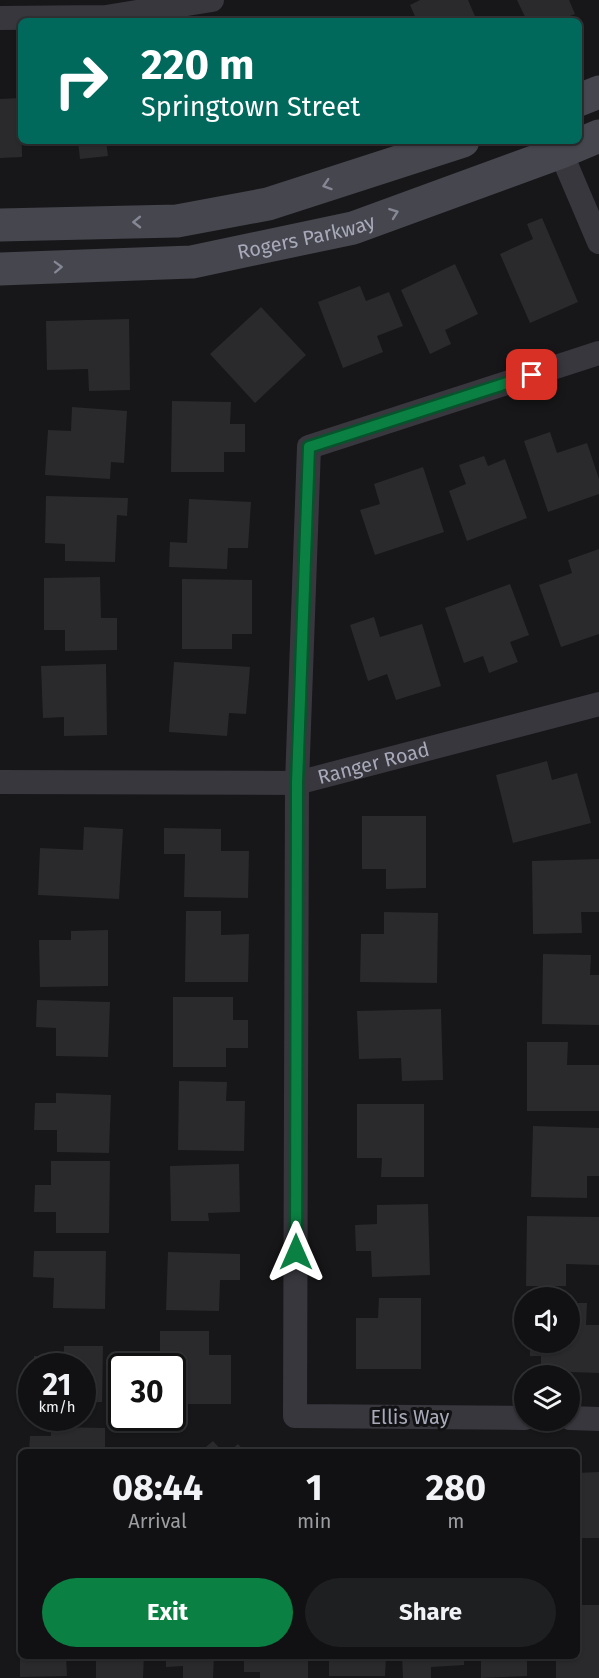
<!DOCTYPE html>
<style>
:root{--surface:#111113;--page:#1e1f21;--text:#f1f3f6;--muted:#9c9da0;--line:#303133;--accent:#0b8043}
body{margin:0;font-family:"Fira Sans",sans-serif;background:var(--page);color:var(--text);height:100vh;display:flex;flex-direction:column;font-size:22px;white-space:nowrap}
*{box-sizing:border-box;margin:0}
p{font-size:20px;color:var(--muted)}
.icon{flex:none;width:33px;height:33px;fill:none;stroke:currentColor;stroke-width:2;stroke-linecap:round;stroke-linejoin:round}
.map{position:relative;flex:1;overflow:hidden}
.sheet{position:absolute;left:18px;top:1449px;width:562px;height:210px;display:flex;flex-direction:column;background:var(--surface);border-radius:9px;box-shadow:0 2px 4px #0004,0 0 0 2px var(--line)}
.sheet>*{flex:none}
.guide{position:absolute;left:18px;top:18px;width:564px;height:126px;border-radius:9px;box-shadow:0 2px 4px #0004,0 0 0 2px var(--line);background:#00695c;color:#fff;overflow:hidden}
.tools{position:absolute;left:514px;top:1287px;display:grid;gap:12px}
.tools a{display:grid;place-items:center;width:66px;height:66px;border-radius:50%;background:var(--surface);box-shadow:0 2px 4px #0004,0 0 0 2px var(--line);font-size:30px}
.speed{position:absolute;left:18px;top:1353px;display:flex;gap:12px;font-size:30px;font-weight:700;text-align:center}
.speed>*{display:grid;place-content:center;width:78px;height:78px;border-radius:50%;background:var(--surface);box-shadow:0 2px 4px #0004,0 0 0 2px var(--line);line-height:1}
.speed small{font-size:15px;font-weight:400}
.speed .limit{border:3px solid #111;border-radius:9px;background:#fff;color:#111}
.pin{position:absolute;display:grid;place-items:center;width:51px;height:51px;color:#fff;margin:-26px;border-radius:12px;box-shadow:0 3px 9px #0006}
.me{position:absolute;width:66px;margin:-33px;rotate:0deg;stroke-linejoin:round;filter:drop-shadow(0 0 4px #0008)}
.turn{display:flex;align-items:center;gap:21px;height:126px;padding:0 24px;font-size:27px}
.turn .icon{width:78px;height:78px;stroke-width:2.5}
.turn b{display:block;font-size:42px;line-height:51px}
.eta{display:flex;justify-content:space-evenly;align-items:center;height:102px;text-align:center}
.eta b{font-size:36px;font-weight:700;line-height:42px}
.action{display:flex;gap:12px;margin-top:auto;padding:12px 24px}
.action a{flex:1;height:69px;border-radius:36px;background:var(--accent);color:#fff;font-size:24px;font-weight:700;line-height:69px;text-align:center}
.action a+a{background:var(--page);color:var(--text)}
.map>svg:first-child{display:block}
.building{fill:#2a2a2d}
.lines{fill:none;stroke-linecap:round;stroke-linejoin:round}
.street{stroke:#38373e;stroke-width:24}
.secondary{stroke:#45464e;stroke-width:33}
.oneway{stroke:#858794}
.route-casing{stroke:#07532c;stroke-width:15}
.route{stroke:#0b8043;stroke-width:10}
.labels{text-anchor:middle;stroke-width:6;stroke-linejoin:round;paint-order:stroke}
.street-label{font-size:20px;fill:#a8aaba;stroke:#121214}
</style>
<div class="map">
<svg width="599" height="1678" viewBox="0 0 599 1678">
<rect width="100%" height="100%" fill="#171719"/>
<path class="building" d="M420,0h48l9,21h-60l-7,-16z
M517,0h52l6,14 -17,7h-31z
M21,98l1,59 -22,1v-59z
M78,141h28l2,15 -28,3z
M542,218l36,84 -48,21 -30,-69 33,-15 -6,-15z
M455,264l23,50 -33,16 6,14 -21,10 -29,-64z
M360,286l6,15 23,-9 14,34 -26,10 6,16 -40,16 -25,-66z
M261,307l45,48 -51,48 -45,-49z
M129,319l1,71 -41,1 -1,-22 -41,1 -1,-49z
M172,401l59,1 -1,22h15v28h-21v20h-53z
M72,407l55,4 -3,52 -13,-1 -1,17 -65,-4 3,-45 23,1z
M550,432l7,21 30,-10 12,36v15l-51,18 -24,-71z
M484,456l4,10 17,-7 22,59 -60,23 -18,-50 17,-7 -7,-19z
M423,467l21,65 -69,23 -15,-45 20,-6 -6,-20z
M46,496l82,2 -1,18 -10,-1 -2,47 -50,-1v-17l-20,-1z
M189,499l62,3 -3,46h-20l-1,21 -58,-2 1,-25 17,1z
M599,549v85l-38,13 -22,-62 33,-12 -4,-13z
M100,577l1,41h16v32l-52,1v-21h-21v-52z
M182,579l70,1v54h-20v15h-50z
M510,584l19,51 -19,7 8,20 -29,11 -6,-17 -19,7 -19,-55z
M374,617l6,20 42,-13 19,62 -45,14 -9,-26 -19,7 -18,-56z
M174,662l76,5 -4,47 -17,-1 -2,23 -58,-4z
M106,664l1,71 -43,1v-19l-21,1 -2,-52z
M547,761l5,19 25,-7 14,50 -78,20 -17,-68z
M362,816h64v72l-40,1v-20h-24z
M84,827l39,2 -4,70 -81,-4 2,-47 43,2z
M164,828l57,1v22h28l-1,47 -64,-1 1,-43h-21z
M599,859v53h-18l1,21 -49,1 -1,-73z
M186,911h35v24l28,-1 -1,48h-63z
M384,912l54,1 -1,70 -77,-1 1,-48h23z
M108,930v56l-68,1 -1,-47h32v-9z
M543,954l48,1 -1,20h9v50l-57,-1z
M173,997h60v23h15v28h-22v19h-53z
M37,1000l73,2 -2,55 -52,-1v-28l-20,-1z
M441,1009l2,71 -41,1 -1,-23 -42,1 -2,-48z
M527,1042h41l-1,23h32v46h-72z
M179,1081l48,1 -1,19h19l-1,50 -66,-1z
M56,1093l55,2 -2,58 -52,-1v-22h-23l1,-27h21z
M357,1104h67v73h-43l1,-19h-25z
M533,1126l66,2v48h-12v22l-56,-1z
M51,1161h59l-1,72h-53v-21h-22l1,-27h16z
M239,1164l1,48 -32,1 1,8h-38l-1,-55z
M428,1204l2,71 -58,2 -1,-26h-15l-1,-26 22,-1v-19z
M527,1216l72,1v48l-33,-1v22h-40z
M34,1251h72l-1,58 -52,-1 1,-30 -21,-1z
M168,1252l72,2v26h-20l-1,31 -53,-1z
M379,1298h42v71h-65v-51h22z
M570,1303h17l-1,22h13v48l-58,-2v-15h-11v-14h40z
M160,1331h49v24h22v49h-59v-38h-12z
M64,1346h39l-1,56h-20v-36h-48v-10h30z
M51,1427l54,1v24h-76l1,-16h21z
M213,1441l10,11h-23z
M238,1444l7,8h-16z
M599,1472v66h-21v-65z
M578,1605h21v73h-43v-22h22z
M20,1656h46l1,20 -47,1z
M96,1656h48l-1,22h-47z
M166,1656h48l-1,22h-30v-12l-17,1z
M244,1656h64v22h-48v-6h-16z
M329,1656h57l-1,20h-56z
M402,1656h62v9l-33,2v11h-28z
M481,1656h46v20l-46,2z"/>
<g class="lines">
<g class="street">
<path d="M0,18l106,-1 106,-17"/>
<path d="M556,141l43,101"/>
<path id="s1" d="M0,782l297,1 302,-79"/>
<path d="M525,1418l-230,-2 2,-633 12,-336 290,-94"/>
<path d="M570,1418l29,1"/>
</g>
<g class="secondary">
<path d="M579,100l20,-8"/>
<path d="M0,225l177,-4 91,-17 195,-63"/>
<path id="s2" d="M0,269l192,-7 161,-34 208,-76 38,-16"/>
</g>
</g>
<defs><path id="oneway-chevron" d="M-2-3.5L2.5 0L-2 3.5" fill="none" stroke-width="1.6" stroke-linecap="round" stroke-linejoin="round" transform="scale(1.5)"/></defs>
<g class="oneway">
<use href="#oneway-chevron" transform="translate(327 185) rotate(162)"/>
<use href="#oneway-chevron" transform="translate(394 213) rotate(-20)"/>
<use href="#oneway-chevron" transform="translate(137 222) rotate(179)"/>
<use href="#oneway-chevron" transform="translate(58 267) rotate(-2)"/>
</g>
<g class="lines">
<defs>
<path id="route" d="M296,1252l1,-469 12,-336 223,-72"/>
</defs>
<use href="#route" class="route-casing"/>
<use href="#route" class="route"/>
</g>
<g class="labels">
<g class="street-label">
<text dy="7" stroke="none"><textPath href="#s2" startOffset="309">Rogers Parkway</textPath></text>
<text dy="7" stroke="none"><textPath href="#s1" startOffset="376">Ranger Road</textPath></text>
<text x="410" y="1424">Ellis Way</text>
</g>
</g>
</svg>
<div class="tools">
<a><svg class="icon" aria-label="sound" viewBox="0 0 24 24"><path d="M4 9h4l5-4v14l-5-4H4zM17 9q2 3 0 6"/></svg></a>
<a><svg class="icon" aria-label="layers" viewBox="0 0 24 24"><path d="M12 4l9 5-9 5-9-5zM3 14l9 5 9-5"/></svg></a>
</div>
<div class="speed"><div>21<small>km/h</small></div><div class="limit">30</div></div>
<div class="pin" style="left:532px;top:375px;background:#d93025"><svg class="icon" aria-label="arrive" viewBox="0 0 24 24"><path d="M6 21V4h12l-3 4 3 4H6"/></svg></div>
<svg class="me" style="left:296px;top:1252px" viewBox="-20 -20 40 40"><path d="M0-17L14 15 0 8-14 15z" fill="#0b8043" stroke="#fff" stroke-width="4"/></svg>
<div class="guide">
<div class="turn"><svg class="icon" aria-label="right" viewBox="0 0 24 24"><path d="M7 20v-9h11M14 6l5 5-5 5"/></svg><div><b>220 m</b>Springtown Street</div></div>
</div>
<section class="sheet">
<div class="eta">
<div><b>08:44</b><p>Arrival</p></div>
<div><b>1</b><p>min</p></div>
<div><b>280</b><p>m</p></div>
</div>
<div class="action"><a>Exit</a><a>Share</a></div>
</section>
</div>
